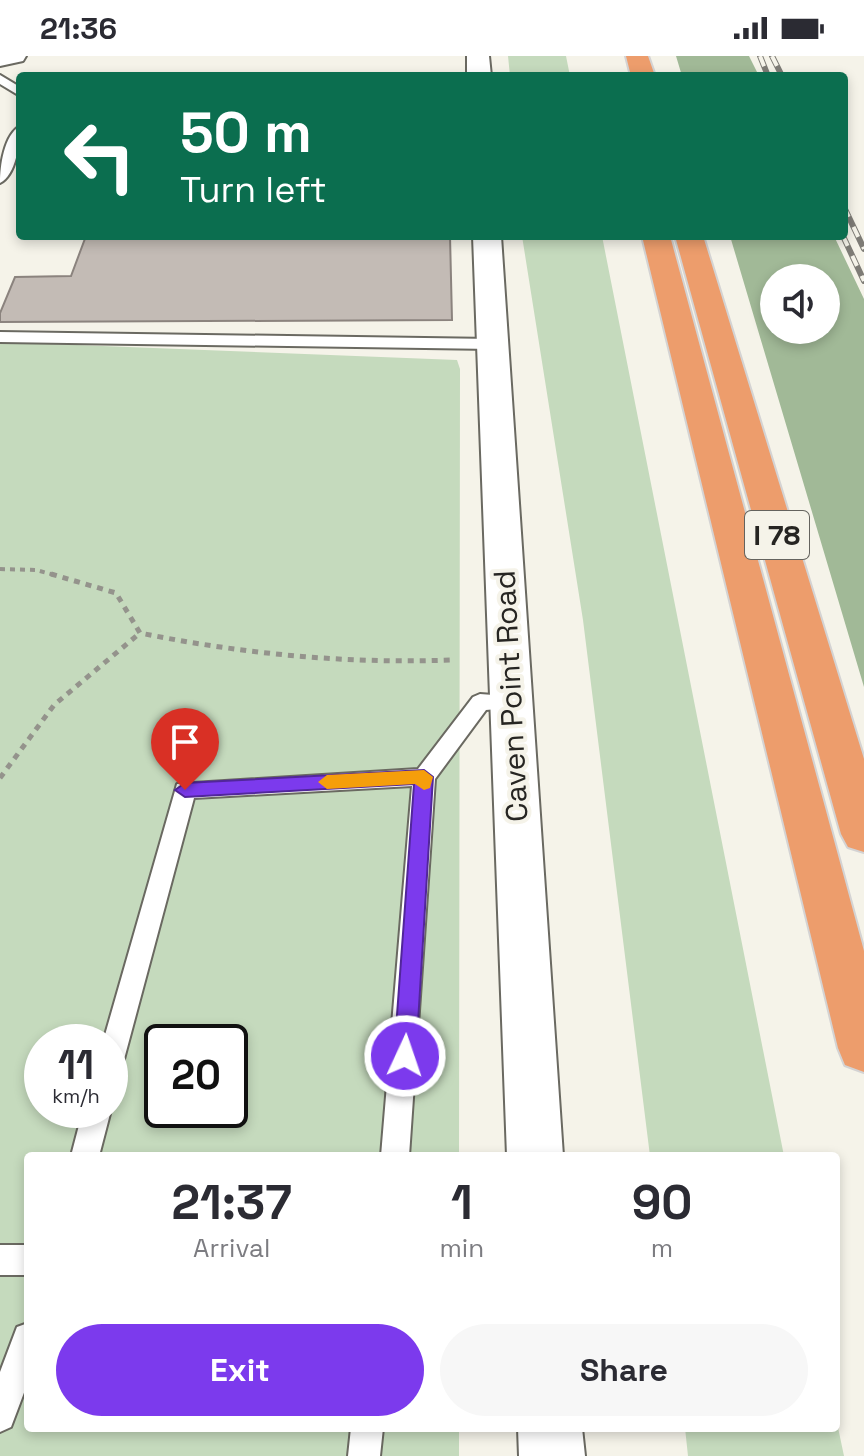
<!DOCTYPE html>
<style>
:root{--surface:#fff;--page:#f7f7f7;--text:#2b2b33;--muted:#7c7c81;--accent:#7c3aed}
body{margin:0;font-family:"Space Grotesk",sans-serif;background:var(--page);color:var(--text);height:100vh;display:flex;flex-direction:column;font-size:30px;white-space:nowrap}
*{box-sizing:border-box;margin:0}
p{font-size:26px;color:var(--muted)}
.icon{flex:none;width:44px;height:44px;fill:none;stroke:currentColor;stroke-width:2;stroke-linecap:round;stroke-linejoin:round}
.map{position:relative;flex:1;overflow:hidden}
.sheet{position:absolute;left:24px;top:1096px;width:816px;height:280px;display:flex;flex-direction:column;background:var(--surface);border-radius:8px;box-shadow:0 4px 12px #0003}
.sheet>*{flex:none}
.guide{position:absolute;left:16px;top:16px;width:832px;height:168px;border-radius:8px;box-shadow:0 4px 12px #0003;background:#0b6e4f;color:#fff;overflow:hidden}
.buttons{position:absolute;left:760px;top:208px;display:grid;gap:16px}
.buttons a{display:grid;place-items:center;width:80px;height:80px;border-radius:50%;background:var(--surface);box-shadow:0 4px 12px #0003;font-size:40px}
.speed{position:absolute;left:24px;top:968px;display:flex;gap:16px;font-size:40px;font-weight:700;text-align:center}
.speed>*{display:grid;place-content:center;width:104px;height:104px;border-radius:50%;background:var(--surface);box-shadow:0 4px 12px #0003;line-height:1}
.speed small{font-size:20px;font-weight:400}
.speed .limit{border:4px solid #111;border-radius:12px;background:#fff;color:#111}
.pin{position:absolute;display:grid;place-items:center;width:68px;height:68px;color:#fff;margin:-82px -34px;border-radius:50% 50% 50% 0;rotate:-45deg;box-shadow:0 0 8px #0007}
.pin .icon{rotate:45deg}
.me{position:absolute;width:88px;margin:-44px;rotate:3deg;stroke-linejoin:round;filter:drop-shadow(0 0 6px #0008)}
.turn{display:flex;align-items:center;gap:28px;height:168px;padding:0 32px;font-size:36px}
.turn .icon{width:104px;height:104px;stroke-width:2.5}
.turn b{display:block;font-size:56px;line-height:68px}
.eta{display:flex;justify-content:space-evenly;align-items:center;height:136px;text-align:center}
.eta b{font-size:48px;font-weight:700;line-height:56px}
.primary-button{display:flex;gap:16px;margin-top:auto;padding:16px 32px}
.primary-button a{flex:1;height:92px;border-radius:48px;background:var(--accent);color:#fff;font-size:32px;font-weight:700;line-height:92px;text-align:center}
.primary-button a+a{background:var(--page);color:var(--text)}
.status{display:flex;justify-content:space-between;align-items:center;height:56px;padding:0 40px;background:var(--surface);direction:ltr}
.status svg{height:22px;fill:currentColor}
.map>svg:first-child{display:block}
.green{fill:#c5dabd;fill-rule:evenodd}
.forest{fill:#a1b997;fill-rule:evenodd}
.building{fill:#c3bbb5;stroke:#8b837e;stroke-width:2}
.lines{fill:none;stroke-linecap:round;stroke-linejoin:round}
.service-casing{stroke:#6a6961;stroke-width:4}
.tertiary-casing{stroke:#6a6961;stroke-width:4}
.motorway-casing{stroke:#d4d3d3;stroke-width:4}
.path-far1{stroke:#94938c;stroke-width:4;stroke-dasharray:5 5;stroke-linecap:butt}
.path{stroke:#94938c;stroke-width:5;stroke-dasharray:6 6;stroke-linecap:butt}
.service{fill:#fff;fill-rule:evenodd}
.tertiary{fill:#fff;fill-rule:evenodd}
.motorway{fill:#ed9d6c;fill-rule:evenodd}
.rail-casing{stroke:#7e7c76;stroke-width:6}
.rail{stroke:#f5f3e9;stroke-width:4;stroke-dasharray:11;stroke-linecap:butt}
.route{fill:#7c3aed;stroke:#51269a;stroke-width:2}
.slow{fill:#f59e0b}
.labels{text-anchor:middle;stroke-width:8;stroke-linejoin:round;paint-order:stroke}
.shield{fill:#f5f3e9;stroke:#64635e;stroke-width:2}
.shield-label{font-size:28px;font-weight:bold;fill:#262522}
.street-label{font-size:30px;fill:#262522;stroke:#f5f3e9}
</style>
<div class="status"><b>21:36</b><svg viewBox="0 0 49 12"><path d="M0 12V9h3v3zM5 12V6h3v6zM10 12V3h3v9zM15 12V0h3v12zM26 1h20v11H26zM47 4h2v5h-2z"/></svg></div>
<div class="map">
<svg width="864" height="1400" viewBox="0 0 864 1400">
<rect width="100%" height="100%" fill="#f5f3e9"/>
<path class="green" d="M508,0h58l4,20h-60z
M522,180h80l182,920h-134l-67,-536z
M0,286l457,18 3,9 -1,787h-431v272h431v28h-459zM42,986h68v68h-68zM162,986h68v68h-68z
M836,1362l8,38h-156l-3,-28h151z"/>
<path class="forest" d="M676,0h73l10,20h-77z
M730,180h104l30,63v388zM774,222h52v52h-52z"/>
<path class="building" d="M86,180h364l2,84 -452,2v-9l15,-36 56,-1z"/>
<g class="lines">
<defs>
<path id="service" d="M0,19l20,12v9l-20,-12z
M20,70c0,17 -4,49 -20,57 0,-17 4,-48 20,-57z
M0,276l493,7 8,5 -8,5 -493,-7z
M480,638l38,3 4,5 -4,5 -32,3 -51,69 -26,377h-28l31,-370 -218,12 -71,265 -4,8 -9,4v-33h-7l74,-258 241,-15 55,-72z
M110,1052l1,2 -12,46h-28l12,-46z
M0,1189h28v30h-28z
M28,1267v59l-17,45 -11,5v-60l17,-45z
M351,1372h32l-3,28h-32z"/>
<path id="tertiary" d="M0,0h26l-3,5 -23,5z
M467,0h22l2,20h-24z
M473,180h28l62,920h-56z
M518,1372h64l3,28h-66z"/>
<path id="motorway" d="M626,0h22l7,20h-24z
M642,180h28l194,715v121l-19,-7 -7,-17z
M675,180h28l161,523v93l-16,-5 -7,-13z"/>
</defs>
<use href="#service" class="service-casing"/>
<use href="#tertiary" class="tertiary-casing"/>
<use href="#motorway" class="motorway-casing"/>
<path class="path-far1" d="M0,513l36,1 22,6"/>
<path class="path" d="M51,518l65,19 24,40c104,21 207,31 313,27
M0,722l54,-73 86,-72"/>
<use href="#service" class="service"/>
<use href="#tertiary" class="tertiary"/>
<use href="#motorway" class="motorway"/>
<defs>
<path id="rail" d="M760,0l8,20
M772,0l10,20
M844,151l20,42
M843,180l21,45"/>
</defs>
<use href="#rail" class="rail-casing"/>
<use href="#rail" class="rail"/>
</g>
<path class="route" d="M424,714l9,7 -17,279 -3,7 -8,3 -8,-3 -3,-7 20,-272 -229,13 -10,-7 10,-7z"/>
<path class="slow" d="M424,714l9,7 -3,11 -6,2 -9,-6 -88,5 -9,-7 9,-7z"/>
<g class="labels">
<rect class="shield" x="745" y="455" width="64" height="48" rx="6"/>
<g class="shield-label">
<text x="777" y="489">I 78</text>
</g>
<g class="street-label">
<text transform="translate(511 640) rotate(-93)" y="10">Caven Point Road</text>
</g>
</g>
</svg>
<div class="buttons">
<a><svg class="icon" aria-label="sound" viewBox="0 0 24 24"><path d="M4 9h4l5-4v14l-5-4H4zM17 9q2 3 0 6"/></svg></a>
</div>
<div class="speed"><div>11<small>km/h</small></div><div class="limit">20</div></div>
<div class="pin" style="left:185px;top:734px;background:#d93025"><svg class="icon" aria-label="arrive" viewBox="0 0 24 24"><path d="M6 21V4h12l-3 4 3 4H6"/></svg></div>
<svg class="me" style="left:405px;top:1000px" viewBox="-20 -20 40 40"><circle r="17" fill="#7c3aed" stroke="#fff" stroke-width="3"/><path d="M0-11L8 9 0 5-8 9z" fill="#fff"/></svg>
<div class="guide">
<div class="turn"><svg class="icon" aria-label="left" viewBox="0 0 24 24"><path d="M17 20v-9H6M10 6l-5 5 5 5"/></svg><div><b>50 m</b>Turn left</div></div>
</div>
<section class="sheet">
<div class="eta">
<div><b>21:37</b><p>Arrival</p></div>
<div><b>1</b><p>min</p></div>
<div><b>90</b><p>m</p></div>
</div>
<div class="primary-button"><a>Exit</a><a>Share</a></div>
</section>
</div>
